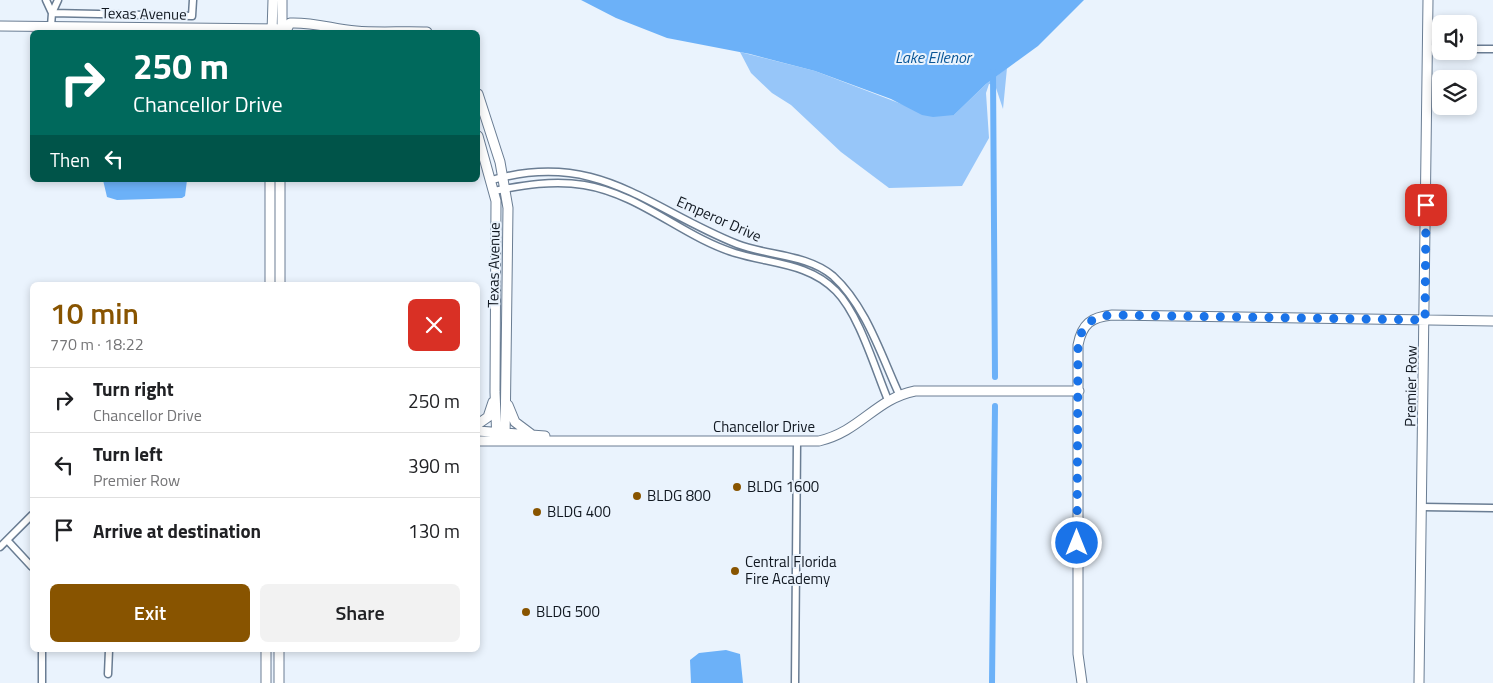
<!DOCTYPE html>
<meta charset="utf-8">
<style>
:root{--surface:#fff;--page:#f2f2f2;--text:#202124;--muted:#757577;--line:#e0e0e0;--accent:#885400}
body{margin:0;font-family:"Titillium Web",sans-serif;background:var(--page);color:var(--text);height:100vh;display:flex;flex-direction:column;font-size:19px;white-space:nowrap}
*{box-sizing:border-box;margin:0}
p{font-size:16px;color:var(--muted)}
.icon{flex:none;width:28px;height:28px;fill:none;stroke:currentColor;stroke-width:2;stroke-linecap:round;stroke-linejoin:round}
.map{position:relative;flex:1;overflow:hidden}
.sheet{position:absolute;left:30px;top:282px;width:450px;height:370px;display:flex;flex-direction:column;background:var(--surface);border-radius:8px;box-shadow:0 2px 8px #0003}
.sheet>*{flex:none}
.banner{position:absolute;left:30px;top:30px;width:450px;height:152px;border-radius:8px;box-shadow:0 2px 8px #0003;background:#00695c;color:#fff;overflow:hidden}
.fabs{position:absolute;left:1432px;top:15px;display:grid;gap:10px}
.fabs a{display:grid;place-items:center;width:45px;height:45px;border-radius:8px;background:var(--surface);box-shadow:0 2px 8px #0003;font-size:25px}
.pin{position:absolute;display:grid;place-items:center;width:42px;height:42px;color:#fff;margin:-21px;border-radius:10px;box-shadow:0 2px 8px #0006}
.me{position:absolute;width:55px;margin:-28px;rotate:0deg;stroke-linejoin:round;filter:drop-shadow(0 0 4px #0008)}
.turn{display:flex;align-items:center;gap:18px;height:105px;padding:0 20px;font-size:22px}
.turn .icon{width:65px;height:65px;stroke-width:2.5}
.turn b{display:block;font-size:35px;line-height:42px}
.then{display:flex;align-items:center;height:48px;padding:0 20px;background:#0003;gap:10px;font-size:19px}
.round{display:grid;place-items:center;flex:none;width:52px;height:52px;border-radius:8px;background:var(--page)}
.head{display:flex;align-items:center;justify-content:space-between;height:85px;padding:0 20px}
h1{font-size:30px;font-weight:600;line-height:38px;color:var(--accent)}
.primary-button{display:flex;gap:10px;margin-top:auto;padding:10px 20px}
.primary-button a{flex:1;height:58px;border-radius:8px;background:var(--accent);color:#fff;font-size:20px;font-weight:600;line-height:58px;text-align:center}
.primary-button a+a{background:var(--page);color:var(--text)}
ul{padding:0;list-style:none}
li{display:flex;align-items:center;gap:15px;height:65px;padding:0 20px;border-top:1px solid var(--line)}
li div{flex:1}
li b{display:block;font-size:19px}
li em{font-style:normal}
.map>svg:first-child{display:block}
.green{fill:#97c6f9}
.water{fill:#6cb1f8}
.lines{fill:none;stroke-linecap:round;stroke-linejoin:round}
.canal{stroke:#6cb1f8;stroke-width:6}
.street-casing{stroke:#6a7d93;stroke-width:9}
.secondary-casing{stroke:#6a7d93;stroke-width:11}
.street{stroke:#fff;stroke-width:6}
.secondary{stroke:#fff;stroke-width:9}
.route{stroke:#1a73e8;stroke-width:9;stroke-dasharray:0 16.2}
.poi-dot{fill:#885400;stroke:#eaf3fd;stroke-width:2}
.labels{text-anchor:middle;stroke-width:4;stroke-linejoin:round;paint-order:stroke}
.street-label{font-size:15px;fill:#111821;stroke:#eaf3fd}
.poi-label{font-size:15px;fill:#111821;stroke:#eaf3fd;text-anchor:start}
.water-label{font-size:16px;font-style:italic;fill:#095697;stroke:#eaf3fd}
</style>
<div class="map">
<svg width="1493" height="683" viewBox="0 0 1493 683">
<rect width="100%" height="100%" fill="#eaf3fd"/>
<path class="green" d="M740,52l75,19 89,34 50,10 32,-31 21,-16 -4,41 -8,-24 -6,-1 -3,9 3,45 -27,48 -73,2 -48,-36 -50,-47 -19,-12 -21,-20z"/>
<path class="water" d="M581,0h503l-46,46 -52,38 -32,31 -21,2 -11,-2 -31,-16 -76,-28 -65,-17 -83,-16 -51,-20z
M103,180h84l-2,16 -3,2 -65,2 -10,-3z
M726,650l14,4 3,29h-52l-1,-23 9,-7z"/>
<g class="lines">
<path class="canal" d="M993,72l2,305
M992,683l3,-277"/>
<defs>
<path id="street" d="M46,0l6,13
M52,13l140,3 1,-16
M51,26l1,-13 6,-13
M1428,48l13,1
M1469,49h24
M492,180c106,-30 155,28 245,64 31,12 70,10 96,32 33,30 48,79 66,118
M494,191c29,-6 60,-11 90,-6 56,9 99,52 151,68 36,11 74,10 101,38 23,23 39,78 52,109
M1422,507l71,1
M7,540l25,27
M0,547l32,-32
M42,650v33
M108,674l1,-24
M795,683l2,-241"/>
<path id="secondary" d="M0,26l287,3
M287,29l3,-6c24,-1 43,6 66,8 23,2 47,0 71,1
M272,32l1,-32
M282,32v-32
M478,94l22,68 8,46 -3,233
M478,136l18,65 -1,191 2,49
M270,285v-105
M280,285v-105
M508,405l7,17 16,12
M478,424l10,-7 5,-15
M478,431l67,5
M478,441h341c42,-10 56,-42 96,-50h164
M279,650v33
M266,683v-33
M1082,683l-4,-29v-309c4,-21 13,-28 34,-30l381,6
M1419,683l9,-683"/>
</defs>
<use href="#street" class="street-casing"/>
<use href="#secondary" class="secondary-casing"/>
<use href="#street" class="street"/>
<use href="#secondary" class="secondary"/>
</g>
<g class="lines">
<path class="route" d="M1077,543l1,-198c4,-21 13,-28 34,-30l313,5 1,-115"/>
</g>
<g class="poi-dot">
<circle cx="737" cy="487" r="5"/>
<circle cx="637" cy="496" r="5"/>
<circle cx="537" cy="512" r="5"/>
<circle cx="735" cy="571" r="5"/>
<circle cx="526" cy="612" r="5"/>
</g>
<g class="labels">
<g class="street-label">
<text transform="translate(144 14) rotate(1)" y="5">Texas Avenue</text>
<text transform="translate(719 219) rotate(24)" y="5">Emperor Drive</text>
<text transform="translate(494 265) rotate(-89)" y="5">Texas Avenue</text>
<text transform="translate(1411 386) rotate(-89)" y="5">Premier Row</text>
<text x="764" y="432">Chancellor Drive</text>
</g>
<g class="poi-label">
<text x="747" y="492">BLDG 1600</text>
<text x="647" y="501">BLDG 800</text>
<text x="547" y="517">BLDG 400</text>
<text x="745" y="567">Central Florida<tspan x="745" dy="17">Fire Academy</tspan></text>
<text x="536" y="617">BLDG 500</text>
</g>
<g class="water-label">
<text x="933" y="63">Lake Ellenor</text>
</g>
</g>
</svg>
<div class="fabs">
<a><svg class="icon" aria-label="sound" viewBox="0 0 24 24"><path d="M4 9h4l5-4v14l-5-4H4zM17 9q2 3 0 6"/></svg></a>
<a><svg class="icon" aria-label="layers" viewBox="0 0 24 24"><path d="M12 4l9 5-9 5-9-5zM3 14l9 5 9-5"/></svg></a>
</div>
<div class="pin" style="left:1426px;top:205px;background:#d93025"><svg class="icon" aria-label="arrive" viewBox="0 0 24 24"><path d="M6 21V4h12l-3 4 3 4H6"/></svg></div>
<svg class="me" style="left:1077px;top:543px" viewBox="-20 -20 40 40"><circle r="17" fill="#1a73e8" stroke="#fff" stroke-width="3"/><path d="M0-11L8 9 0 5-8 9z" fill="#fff"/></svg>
<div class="banner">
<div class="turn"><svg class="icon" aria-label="right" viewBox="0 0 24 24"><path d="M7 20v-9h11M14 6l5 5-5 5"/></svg><div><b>250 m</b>Chancellor Drive</div></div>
<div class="then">Then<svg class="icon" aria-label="left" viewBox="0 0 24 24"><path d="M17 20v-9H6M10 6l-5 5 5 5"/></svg></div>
</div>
<section class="sheet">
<div class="head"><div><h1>10 min</h1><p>770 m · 18:22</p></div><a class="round" style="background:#d93025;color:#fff"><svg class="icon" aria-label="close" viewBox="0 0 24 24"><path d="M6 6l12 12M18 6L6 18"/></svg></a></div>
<ul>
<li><svg class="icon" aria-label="right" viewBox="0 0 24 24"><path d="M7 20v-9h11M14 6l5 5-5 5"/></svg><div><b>Turn right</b><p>Chancellor Drive</p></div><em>250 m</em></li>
<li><svg class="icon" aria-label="left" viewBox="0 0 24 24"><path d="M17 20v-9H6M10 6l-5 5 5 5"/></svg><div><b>Turn left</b><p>Premier Row</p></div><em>390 m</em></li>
<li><svg class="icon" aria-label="arrive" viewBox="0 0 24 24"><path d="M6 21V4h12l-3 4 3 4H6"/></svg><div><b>Arrive at destination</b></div><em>130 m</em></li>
</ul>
<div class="primary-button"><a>Exit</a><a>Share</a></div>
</section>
</div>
